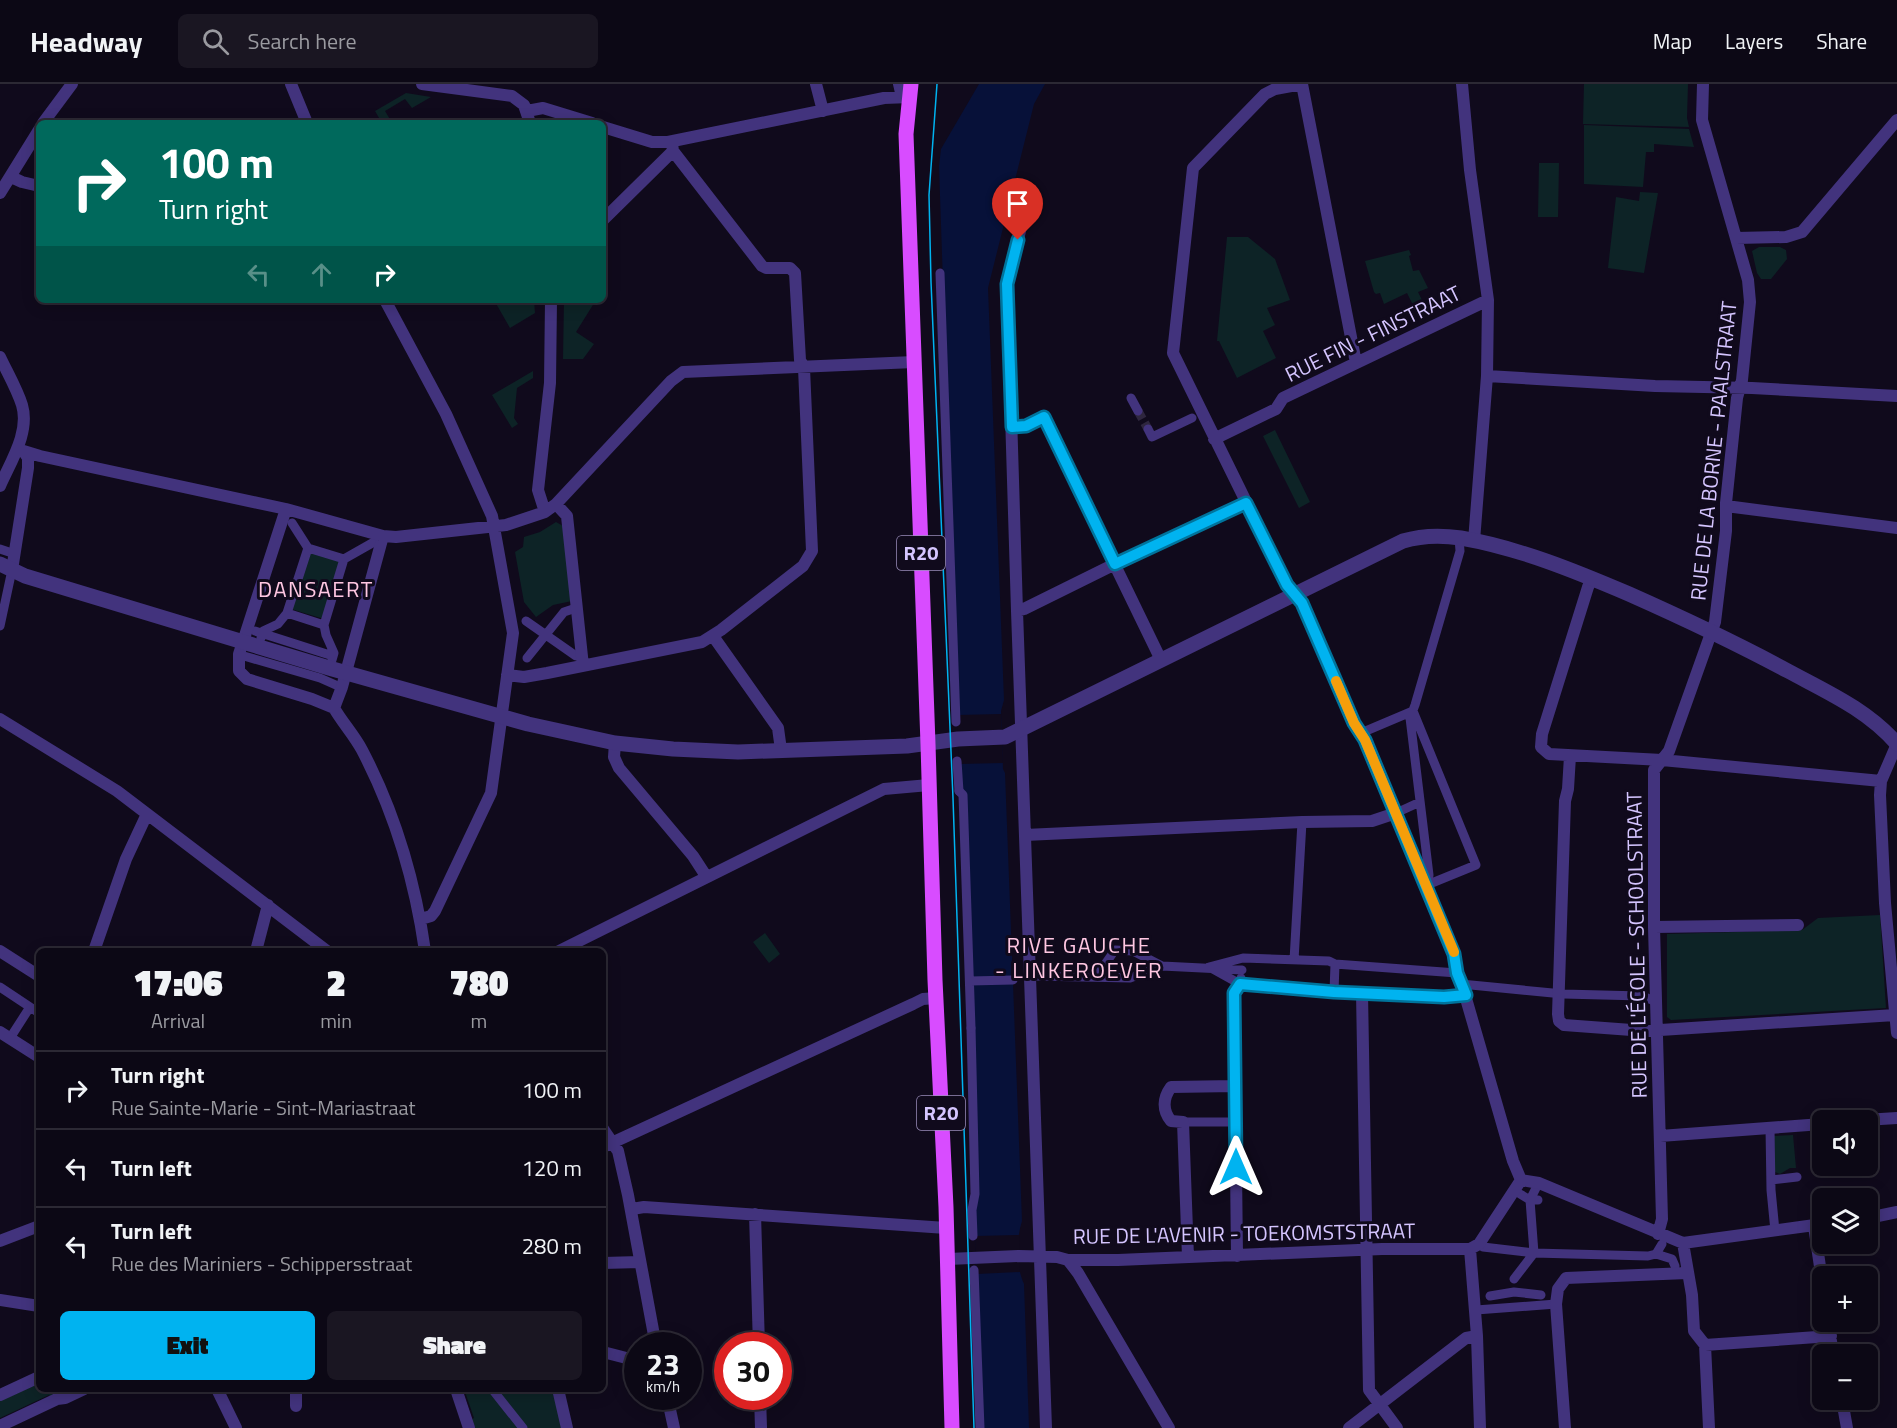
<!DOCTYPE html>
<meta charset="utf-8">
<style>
:root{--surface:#0c0815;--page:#1a1622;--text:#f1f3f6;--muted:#9a9aa0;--line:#2c2934;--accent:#00b3f0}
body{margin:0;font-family:"Titillium Web",sans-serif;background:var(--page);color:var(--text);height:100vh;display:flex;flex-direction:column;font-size:22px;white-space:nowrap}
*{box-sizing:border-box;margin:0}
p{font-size:20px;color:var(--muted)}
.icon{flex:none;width:33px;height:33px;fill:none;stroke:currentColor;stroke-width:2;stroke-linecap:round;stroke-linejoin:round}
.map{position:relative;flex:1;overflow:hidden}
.details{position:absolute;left:36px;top:864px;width:570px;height:444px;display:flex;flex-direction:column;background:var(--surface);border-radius:9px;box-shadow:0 3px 15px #0003,0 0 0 2px var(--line)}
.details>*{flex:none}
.top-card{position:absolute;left:36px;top:36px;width:570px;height:183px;border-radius:9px;box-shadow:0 3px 15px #0003,0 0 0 2px var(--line);background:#00695c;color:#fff;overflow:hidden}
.buttons{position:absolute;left:1812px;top:1026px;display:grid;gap:12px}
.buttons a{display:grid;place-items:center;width:66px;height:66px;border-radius:9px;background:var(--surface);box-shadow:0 3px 15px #0003,0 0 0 2px var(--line);font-size:30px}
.speed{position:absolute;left:624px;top:1248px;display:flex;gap:12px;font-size:30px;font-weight:700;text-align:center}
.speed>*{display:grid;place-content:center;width:78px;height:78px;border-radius:50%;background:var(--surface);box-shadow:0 3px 15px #0003,0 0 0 2px var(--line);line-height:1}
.speed small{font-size:15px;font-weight:400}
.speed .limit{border:9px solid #d22;background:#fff;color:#111}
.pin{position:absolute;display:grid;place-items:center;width:51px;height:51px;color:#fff;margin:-62px -26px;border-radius:50% 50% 50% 0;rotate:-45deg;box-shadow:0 0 6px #0007}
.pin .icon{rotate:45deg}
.me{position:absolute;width:66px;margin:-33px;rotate:0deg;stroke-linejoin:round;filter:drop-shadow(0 0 4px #0008)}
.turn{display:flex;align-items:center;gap:21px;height:126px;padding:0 24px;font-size:27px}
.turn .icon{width:78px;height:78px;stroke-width:2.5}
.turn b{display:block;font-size:42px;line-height:51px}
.lanes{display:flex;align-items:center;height:57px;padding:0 24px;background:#0003;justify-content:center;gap:30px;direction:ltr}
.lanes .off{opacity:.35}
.eta{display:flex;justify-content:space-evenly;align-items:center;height:102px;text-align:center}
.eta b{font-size:36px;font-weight:800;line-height:42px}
.action{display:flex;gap:12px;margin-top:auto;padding:12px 24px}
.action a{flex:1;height:69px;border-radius:9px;background:var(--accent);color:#111;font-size:24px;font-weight:800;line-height:69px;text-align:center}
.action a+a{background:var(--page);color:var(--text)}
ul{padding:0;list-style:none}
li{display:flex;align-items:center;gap:18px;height:78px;padding:0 24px;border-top:2px solid var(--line)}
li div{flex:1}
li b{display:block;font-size:22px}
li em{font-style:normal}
header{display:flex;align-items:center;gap:36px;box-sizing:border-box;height:84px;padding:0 30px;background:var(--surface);border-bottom:2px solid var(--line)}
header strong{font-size:28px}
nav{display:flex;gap:33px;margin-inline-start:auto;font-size:21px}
.search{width:420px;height:54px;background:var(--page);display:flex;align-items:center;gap:15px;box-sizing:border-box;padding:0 21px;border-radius:9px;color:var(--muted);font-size:22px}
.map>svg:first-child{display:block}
.green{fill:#0d2326}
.water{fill:#071139}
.pier{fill:#100a1c}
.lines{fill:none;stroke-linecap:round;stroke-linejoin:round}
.pedestrian-tunnel{stroke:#2e263e;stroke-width:9;stroke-dasharray:9 4.5;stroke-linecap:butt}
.pedestrian{stroke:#42337d;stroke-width:9}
.minor{stroke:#42337d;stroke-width:12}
.tertiary{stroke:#42337d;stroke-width:15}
.primary{stroke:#d84cff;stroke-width:15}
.tram{stroke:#00b3f0;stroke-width:1.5}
.pedestrian-bridge{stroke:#42337d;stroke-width:9}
.route-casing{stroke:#00749c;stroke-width:15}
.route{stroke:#00b3f0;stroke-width:10}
.slow{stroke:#f59e0b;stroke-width:10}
.labels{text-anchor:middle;stroke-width:6;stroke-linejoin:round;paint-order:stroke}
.shield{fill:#100a1c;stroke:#9a8dbb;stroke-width:1.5}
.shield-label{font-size:20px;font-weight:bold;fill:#d5c5ff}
.street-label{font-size:21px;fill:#d5c5ff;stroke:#100a1c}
.neighbourhood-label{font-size:22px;letter-spacing:1.5px;fill:#ffc7e2;stroke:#100a1c}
</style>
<header>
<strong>Headway</strong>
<div class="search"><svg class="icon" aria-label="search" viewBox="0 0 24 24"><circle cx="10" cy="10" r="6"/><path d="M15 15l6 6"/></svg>Search here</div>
<nav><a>Map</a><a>Layers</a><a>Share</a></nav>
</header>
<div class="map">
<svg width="1897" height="1344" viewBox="0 0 1897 1344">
<rect width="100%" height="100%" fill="#100a1c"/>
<path class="green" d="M1584,0h104l-1,34 2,9 -106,-3z
M406,9l25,4 -19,11 -7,-9 -20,12 6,10 -9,2 -7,-12z
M1584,41l105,4 5,18 -40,-3v8h-8l-3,35 -59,-3z
M1539,79h20l-1,54h-20z
M1640,108l18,1 -14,80 -36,-5 8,-71 23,4z
M1227,153h21l27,22 15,41 -23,8 8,17 -12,6 13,27 -39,20 -18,-37h-2z
M1780,163l6,3 1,9 -16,20h-10l-4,-6 -5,-22 7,-4z
M1409,166l2,5 -2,1 4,15 6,-1 9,18 -10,4 5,10 -9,5 -7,-14 -23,11 -4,-11 -4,1 -2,-2 -9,-31z
M494,216h40l1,13 -25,15z
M564,216h32l-20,32 18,12 -11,15h-20z
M533,287v7l-16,10 -3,30 4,6 -6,4 -20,-33z
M1275,346l35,72 -11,6 -36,-72z
M556,438l9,5 7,74 -19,4 -17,12 -12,-15 -9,-50 8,-5 1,-10 16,-5z
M309,466l33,10 -18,59 -33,-10z
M1880,831l6,93 -215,12 -4,-3v-83l135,-4 16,-12z
M765,849l15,21 -11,9 -16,-21z
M1793,1051l3,33h-6l-10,6 -5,-2 -1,-36z
M39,1299v6h13l3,6 -4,3 -2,-3 -49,23v-17z
M464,1305h90l10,39h-89l-3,-9 2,-1z"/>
<path class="water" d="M979,0h66l-11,20 -46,184 16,412 -3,11 2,58 2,4 17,448c-6,18 -6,46 2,63l5,144h-47l-43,-1262 2,-17z"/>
<path class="pier" d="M1001,630l2,49 -44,1 -2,-49z
M1019,1151l1,37 -43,2 -2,-38z"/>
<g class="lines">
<path class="pedestrian-tunnel" d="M1138,327l10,18"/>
<path class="pedestrian" d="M940,189l16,449
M1131,314l7,13
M1148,345l4,8 40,-19
M292,439l16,25 36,11 -20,66 2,10 8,18 -2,7
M0,465l12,4
M344,475l30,-17
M287,529l37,12
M526,537l50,35
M0,542l12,-56
M255,547l78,25
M261,554l2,-7 15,-7 9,-11 21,-65
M244,572l76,22 18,8
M527,574l37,-46 9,-3
M1361,649l52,-22 63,154 -49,20
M957,677l2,30
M1396,729l24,-11
M1427,801l2,-10 -19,-157 5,-13 45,-154 -1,-13
M1294,876l8,-138
M1209,883l34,-9 86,3 6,3 122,9
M1213,885l27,15 1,-6
M1035,892l95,2 32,-12 80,4
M1096,893l19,-27 18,1 29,15
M1461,900l102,10 79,2 15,6
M0,903l39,26
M1334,908l1,-28
M971,944l4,166 -3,16 1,26
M12,951l18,-28
M1183,1038h53
M1770,1044l1,62 4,41
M1771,1096l26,-3
M1536,1104l-6,12h8
M1483,1163l51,6 114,3 8,-2 6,-10
M1656,1170l16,5 3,7
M974,1186l6,158
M1514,1195l20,-26 -4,-53 -10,-6
M1490,1212l24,-4 27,3
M1476,1226l80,-6
M492,1305l31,39"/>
<path class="minor" d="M291,0l16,39
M422,0l90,12 12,9 6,18
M816,0l7,27
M899,0l3,13
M1302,0l-27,5 -10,5 -72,74 -20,185 114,232 15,18 52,120 11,17 89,214 3,19 8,22 48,166 8,19 -42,64 -9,5
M1302,0l54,279
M1462,0l8,86 18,130 -1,76 -13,165
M527,27l16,-3 49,15
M43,39l29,-39
M603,43l49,15h16l216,-44 26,-1
M11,93l11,5 17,4
M0,109l39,-63
M603,136l70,-69 -1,-8
M1021,143l-14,57 10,327 29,817
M1736,154l50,-1 16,-5 95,-112
M385,216l61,114 46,102 21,117 -22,160 -56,118 -4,5 -10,3
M0,273c7,15 17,32 22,48 8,27 -11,56 -22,81
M1487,292l168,10 97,2 145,8
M1012,343l14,-1 17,-9 118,243
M1214,355l62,-30 7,-11 205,-98
M17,365l23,7 246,53 97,27 13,1 110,-12 39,-13 11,-8 115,-123 12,-9 231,-10
M556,420l11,12 16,150
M1726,422l171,22
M286,425l-47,145v17l8,8 65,20 22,9 8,-21 41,-151
M545,428l-7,-22 12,-107 1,-83
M12,486l16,-102v-10l-4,-6
M1592,494l-4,9 -46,147 -1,13 8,7 113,6 219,21
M1017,527l7,-2 91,-45 131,-61
M713,552l65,92 3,22
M507,591l17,2 23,-4 155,-31 19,-12 82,-64 9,-15 -8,-183 -4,-8 -5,-87 -5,-5h-24l-4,-2 -89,-115
M334,624c8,14 20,27 28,42 33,63 53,131 63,201
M0,635l117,72 210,160
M615,659l-1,14 5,11 74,88 13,20
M1897,660l-16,37 -1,14 5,108 12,130
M1570,672l-2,33 -3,12 -7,213 1,7 5,4 81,6 250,-16
M1025,751l277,-13 70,-1 24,-8
M1654,843l144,-2
M0,867l39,25
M94,867l32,-92 21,-45
M256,867l12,-46
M559,867l325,-162 45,-4
M1362,909l7,397 28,38
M0,948l39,25
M1865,1036l32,-2
M603,1045l15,22 10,44 28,151
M1660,1052l162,-12
M603,1063l310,-143 10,-5 13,-1
M1521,1096l18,3 144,60 139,-19
M632,1125l12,-2 302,21
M755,1130l4,132
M1868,1134l29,-6
M1814,1142l8,54
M1658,1150l4,-15 -8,-292v-157l15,-19 46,-129 11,-91v-28l11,-105 5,-18 8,-78 -2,-22 -46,-160 1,-36
M0,1157l39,-15
M1683,1159l9,52 2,36 11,14 4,83
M1470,1165l7,87 3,92
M1237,1172l-3,-263 6,-9 94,8 110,5 21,-2
M1188,1173l-5,-135 -12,-1c-9,-11 -8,-23 0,-34l64,-1
M948,1175l71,-3 38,1 11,3h50l264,-11h88
M1068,1176l10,13 91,155
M603,1179l37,-1
M0,1216l39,6
M1828,1238l5,32
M1705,1261l126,-9
M603,1268l35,9
M217,1305l19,39
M456,1305l13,39
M558,1305l9,39
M0,1311l39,-18
M667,1312l7,32
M760,1312l1,32
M1842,1316l5,28
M296,1322v-17
M0,1342l57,-27 8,-1 19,-9
M1349,1344l117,-90 11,-2
M1565,1344l-9,-124 2,-15 8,-11 121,-5"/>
<path class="tertiary" d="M0,480l25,12 304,92 199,56 87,19 58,6 65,3 169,-6 51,-7 47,-2 398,-196c20,-6 38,-6 58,-3 58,10 114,33 168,56 54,24 107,49 159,77 39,21 80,39 109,73"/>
<path class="primary" d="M911,0l-5,50 22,610 7,236 11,227 6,221"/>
<path class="tram" d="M937,0l-8,111 2,87 22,516 21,630"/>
<path class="pedestrian-bridge" d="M959,707l4,4 8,233
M970,897l43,-1"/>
</g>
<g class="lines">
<defs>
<path id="route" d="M1018,156l-11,44 5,143 14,-1 18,-9 71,147 131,-61 41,82 15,18 52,120 11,17 89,214 3,19 9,22 -22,2 -110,-5 -94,-8 -6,9 2,174"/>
</defs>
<use href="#route" class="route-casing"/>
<use href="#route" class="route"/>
<path class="slow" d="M1336,597l18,42 11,17 89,212"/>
</g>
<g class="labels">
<g class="shield">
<rect x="897" y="452" width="48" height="34" rx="4.5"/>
<rect x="917" y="1012" width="48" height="34" rx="4.5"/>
</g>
<g class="shield-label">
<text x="921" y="476">R20</text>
<text x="941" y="1036">R20</text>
</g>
<g class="street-label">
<text transform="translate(1373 250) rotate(-26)" y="7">RUE FIN - FINSTRAAT</text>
<text transform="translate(1714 367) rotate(-84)" y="7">RUE DE LA BORNE - PAALSTRAAT</text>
<text transform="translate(1637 861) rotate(-91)" y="7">RUE DE L'ÉCOLE - SCHOOLSTRAAT</text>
<text transform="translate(1244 1150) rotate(-1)" y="7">RUE DE L'AVENIR - TOEKOMSTSTRAAT</text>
</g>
<g class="neighbourhood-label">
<text x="316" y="513">DANSAERT</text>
<text x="1079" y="869">RIVE GAUCHE<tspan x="1079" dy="25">- LINKEROEVER</tspan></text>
</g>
</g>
</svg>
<div class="buttons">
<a><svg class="icon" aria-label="sound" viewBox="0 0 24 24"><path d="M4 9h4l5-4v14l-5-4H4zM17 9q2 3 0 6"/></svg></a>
<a><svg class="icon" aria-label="layers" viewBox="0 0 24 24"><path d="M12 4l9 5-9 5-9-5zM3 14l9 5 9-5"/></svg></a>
<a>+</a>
<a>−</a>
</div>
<div class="speed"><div>23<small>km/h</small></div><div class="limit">30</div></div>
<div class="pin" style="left:1018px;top:156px;background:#d93025"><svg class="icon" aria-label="arrive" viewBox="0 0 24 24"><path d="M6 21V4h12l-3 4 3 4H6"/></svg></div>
<svg class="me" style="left:1236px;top:1083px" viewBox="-20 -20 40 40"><path d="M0-17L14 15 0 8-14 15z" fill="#00b3f0" stroke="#fff" stroke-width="4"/></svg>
<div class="top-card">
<div class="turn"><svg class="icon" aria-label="right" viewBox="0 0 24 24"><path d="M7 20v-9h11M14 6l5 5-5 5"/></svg><div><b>100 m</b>Turn right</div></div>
<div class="lanes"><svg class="icon off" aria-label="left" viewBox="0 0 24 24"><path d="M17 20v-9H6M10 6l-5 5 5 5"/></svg><svg class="icon off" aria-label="ahead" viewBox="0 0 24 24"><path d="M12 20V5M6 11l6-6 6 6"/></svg><svg class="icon" aria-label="right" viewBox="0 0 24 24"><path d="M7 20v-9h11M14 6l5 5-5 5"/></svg></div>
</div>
<section class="details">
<div class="eta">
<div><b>17:06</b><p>Arrival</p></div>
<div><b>2</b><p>min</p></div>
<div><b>780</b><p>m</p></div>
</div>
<ul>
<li><svg class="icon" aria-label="right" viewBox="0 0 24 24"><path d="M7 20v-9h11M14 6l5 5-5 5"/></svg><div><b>Turn right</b><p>Rue Sainte-Marie - Sint-Mariastraat</p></div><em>100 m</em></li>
<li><svg class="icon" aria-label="left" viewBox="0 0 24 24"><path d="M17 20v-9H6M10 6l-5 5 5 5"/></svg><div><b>Turn left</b></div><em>120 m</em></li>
<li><svg class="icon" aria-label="left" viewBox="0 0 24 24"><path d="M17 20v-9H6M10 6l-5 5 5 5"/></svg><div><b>Turn left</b><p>Rue des Mariniers - Schippersstraat</p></div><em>280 m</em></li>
</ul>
<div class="action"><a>Exit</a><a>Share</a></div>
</section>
</div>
